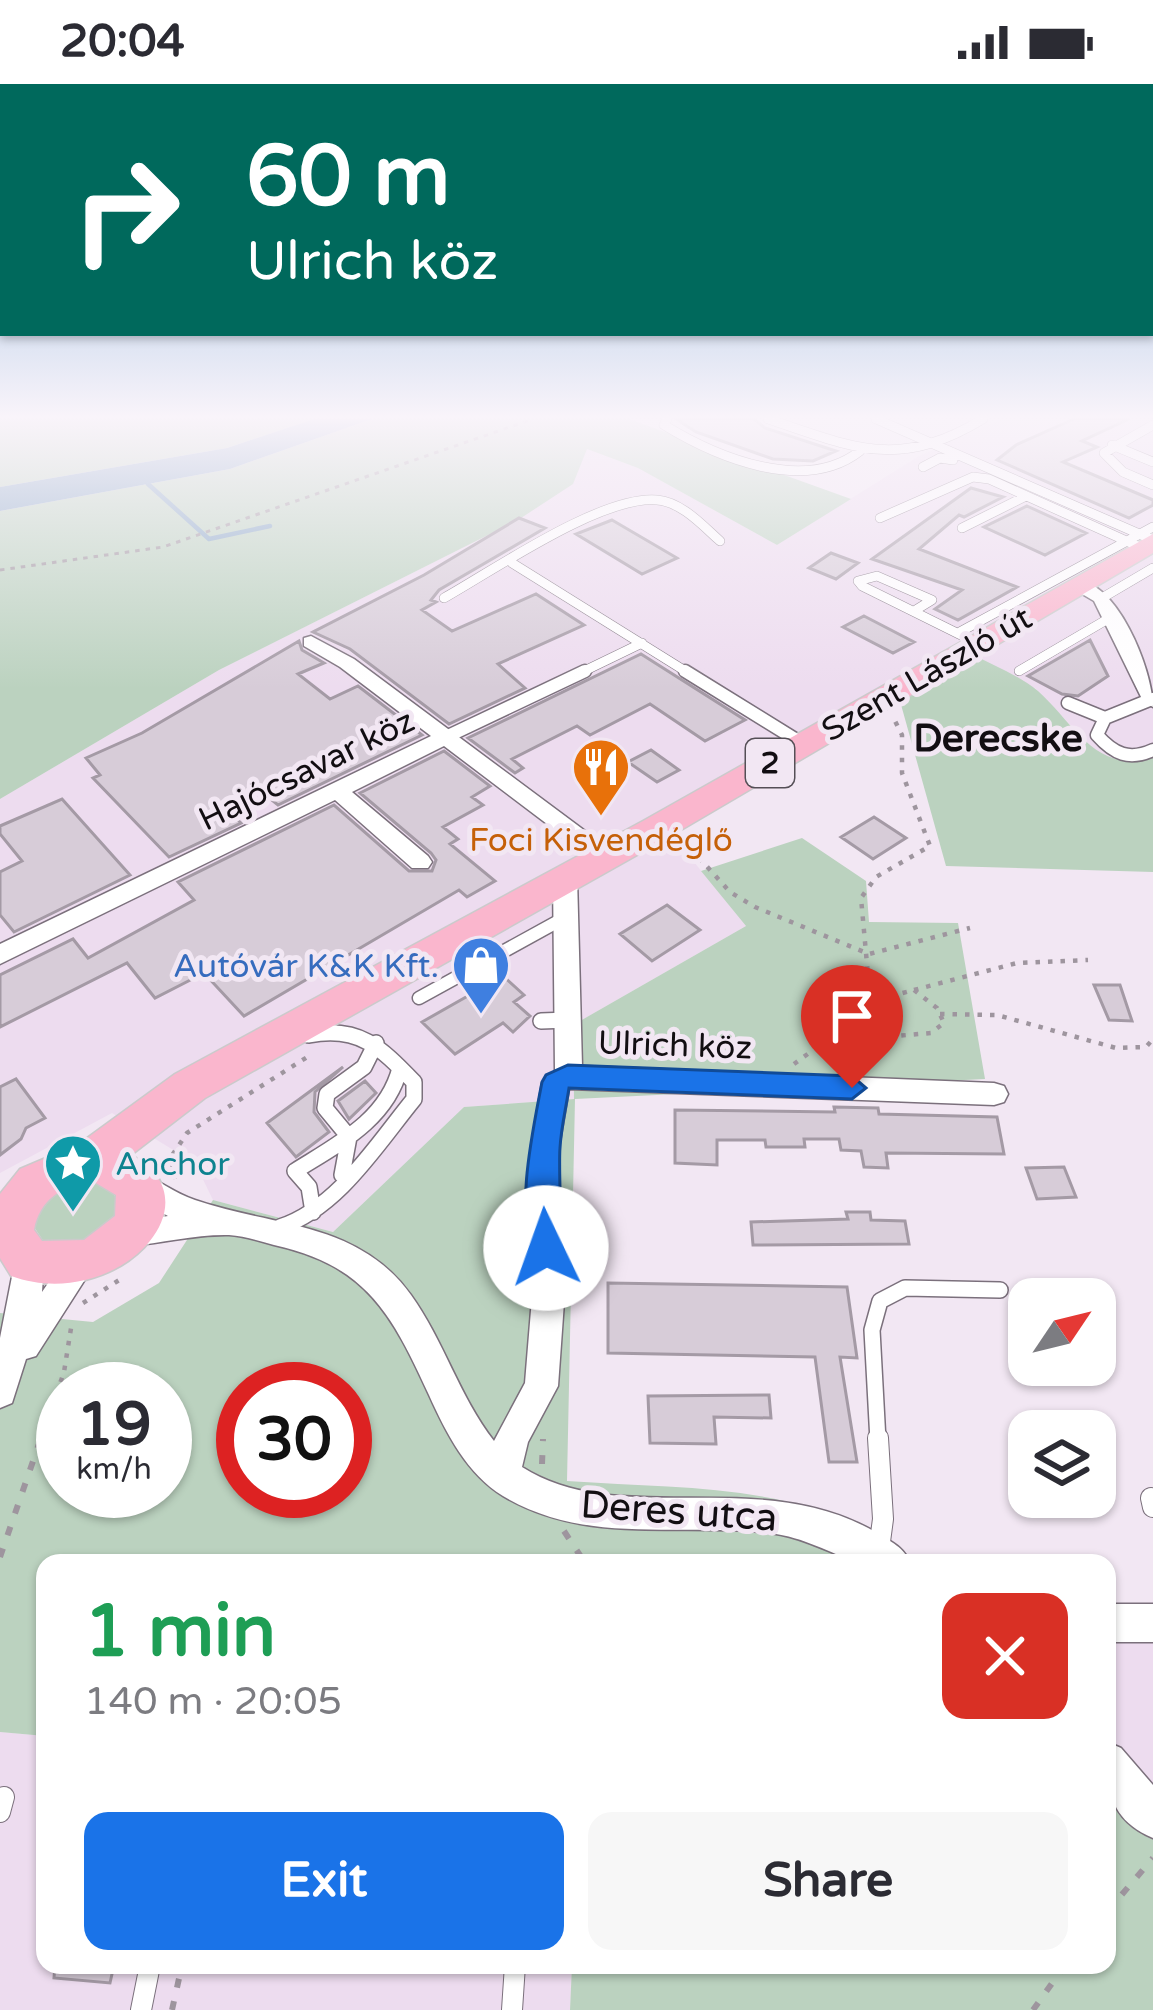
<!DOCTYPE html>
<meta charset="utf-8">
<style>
:root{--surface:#fff;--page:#f7f7f7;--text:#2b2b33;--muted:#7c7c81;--accent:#1a73e8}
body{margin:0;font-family:"Varela Round",sans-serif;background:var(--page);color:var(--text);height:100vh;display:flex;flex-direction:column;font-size:45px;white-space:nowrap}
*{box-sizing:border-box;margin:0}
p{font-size:39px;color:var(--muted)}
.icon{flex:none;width:66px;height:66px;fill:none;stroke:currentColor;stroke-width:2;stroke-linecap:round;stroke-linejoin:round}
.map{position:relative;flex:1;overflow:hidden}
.sheet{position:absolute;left:36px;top:1470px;width:1080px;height:420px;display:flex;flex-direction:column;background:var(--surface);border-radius:24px;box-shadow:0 3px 9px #0004}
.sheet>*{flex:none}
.top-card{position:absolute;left:0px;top:0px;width:1155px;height:252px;box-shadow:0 3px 9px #0004;background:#00695c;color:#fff;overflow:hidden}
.needle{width:78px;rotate:55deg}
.fabs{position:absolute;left:1008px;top:1194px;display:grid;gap:24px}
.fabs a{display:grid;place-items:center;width:108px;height:108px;border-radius:24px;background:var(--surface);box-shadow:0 3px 9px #0004;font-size:60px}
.speed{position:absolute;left:36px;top:1278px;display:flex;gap:24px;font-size:60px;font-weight:700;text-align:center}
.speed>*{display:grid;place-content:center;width:156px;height:156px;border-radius:50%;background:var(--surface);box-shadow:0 3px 9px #0004;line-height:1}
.speed small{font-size:30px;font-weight:400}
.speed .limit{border:18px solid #d22;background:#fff;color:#111}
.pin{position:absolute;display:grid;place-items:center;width:102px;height:102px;color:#fff;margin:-123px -51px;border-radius:50% 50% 50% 0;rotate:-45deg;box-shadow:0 0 12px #0007}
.pin .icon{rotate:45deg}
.me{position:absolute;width:132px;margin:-66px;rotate:357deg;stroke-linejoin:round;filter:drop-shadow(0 0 9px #0008)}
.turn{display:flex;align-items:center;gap:42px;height:252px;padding:0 48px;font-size:54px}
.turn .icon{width:156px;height:156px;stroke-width:2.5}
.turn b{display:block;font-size:84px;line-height:102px}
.round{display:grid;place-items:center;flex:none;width:126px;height:126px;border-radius:24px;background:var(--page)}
.head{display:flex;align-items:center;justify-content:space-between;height:204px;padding:0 48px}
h1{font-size:72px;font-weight:700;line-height:90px;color:#1e9e55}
.primary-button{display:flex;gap:24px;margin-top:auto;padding:24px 48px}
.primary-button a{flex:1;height:138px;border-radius:24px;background:var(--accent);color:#fff;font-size:48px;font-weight:700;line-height:138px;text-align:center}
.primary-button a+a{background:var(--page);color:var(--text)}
.status{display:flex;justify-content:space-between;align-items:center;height:84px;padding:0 60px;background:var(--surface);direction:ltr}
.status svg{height:33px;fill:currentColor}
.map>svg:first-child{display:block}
.built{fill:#eddcef}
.green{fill:#bbd2bf;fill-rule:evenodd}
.water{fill:#86a6c5}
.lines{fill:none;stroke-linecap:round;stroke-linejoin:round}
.stream{stroke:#86a6c5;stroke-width:4.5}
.building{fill:#d7ccd8;stroke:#a49aa5;stroke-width:3}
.service-far3-casing{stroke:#7b707c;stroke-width:10}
.service-far2-casing{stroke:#7b707c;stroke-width:15}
.service-far1-casing{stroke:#7b707c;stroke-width:18}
.service-casing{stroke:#7b707c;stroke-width:22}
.minor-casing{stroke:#7b707c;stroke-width:3}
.primary-casing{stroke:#cbcacb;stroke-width:3}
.path-far2{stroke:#9e959e;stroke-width:3;stroke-dasharray:4.5 6;stroke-linecap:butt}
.path-far1{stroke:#9e959e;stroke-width:4.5;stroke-dasharray:4.5 8;stroke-linecap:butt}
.path{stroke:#9e959e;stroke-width:6;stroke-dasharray:9 14;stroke-linecap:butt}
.service-far3{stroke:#fff;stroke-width:9}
.service-far2{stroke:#fff;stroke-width:12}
.service-far1{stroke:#fff;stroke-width:15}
.service{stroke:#fff;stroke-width:20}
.minor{fill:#fff;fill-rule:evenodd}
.primary{fill:#fab6cd;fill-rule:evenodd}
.route{fill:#1a73e8;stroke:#114b97;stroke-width:3}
.labels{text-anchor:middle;stroke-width:10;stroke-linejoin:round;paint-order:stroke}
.shield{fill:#f2e7f3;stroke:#554f56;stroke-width:3}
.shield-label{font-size:30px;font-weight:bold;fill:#120e12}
.street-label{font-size:33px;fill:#120e12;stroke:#f2e7f3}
.food-label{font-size:33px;fill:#c56008;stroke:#f2e7f3}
.shop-label{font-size:33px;fill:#366cbe;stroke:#f2e7f3;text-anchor:end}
.culture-label{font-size:33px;fill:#0d838f;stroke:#f2e7f3;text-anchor:start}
.far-district-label{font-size:39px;font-weight:bold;fill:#120e12;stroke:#f2e7f3}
.near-street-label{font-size:39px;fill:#120e12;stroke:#f2e7f3}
</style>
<div class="status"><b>20:04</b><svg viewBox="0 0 49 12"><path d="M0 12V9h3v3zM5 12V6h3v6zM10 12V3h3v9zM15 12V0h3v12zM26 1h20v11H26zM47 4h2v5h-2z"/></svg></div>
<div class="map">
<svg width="1153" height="1926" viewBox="0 0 1153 1926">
<rect width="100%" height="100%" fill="#f2e7f3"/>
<path class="built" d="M1001,335h152v336l-20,8 -32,-6 -66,-69 -132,-9 -248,135 91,112 -173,99 1,74 -110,8 -131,125 -120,-32 -18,-37 -83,-50 -112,60v-374l219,-129 299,-150 69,-71 51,19 139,77 142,-89z
M1107,1559h46v151l-46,-56z
M0,1648l45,4v229h527l-2,45h-570z"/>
<path class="green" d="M0,335h314l-87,29 -227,39z
M372,335h257l222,80 -74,46 -139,-77 -51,-19 -14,35 -55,36 -299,150 -219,129v-288l230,-42z
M970,569c22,12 49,22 68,38 36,32 60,87 115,64v117l-207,-6 -46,-165z
M802,754l64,43 3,41 89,1 27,156 -410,20 -8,382c127,9 246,0 351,82h-873v173l-45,-4v-419l93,9 66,-39 54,-83 120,32 131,-125 110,-8 -1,-74 173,-99 -45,-55zM63,1305h102v102h-102zM243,1305h102v102h-102z
M88,1096l13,2 15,15v22l-18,20 -52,6 -12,-18c8,-31 24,-40 54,-47z
M1107,1654l46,56v216h-583l2,-45h535z"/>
<path class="water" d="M314,335h58l-142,50 -230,42v-24l227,-39z"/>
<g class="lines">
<path class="stream" d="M148,400l61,55 61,-13"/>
</g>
<path class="building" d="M676,335h78l11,9 71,23 -23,10 -40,-2 -77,-27z
M1074,335h55l-47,22 15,6 -34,15 90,38v5l-24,13 -132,-58 19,-15z
M971,404l32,9 -39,20 -5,-2 -40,34 98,38 -59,33 -23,-11 27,-19 -90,-31z
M1027,422l59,27 -41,22 -61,-28z
M519,434l26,10 -106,62 -8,10 5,2 -14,8 30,21 84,-37 48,31 -86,39 27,24 -76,36 -99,-75 -37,-17 111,-57z
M612,436l65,38 -35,16 -66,-40z
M831,469l27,10 -22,16 -27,-11z
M864,532l50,26 -21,11 -50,-26z
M1090,556l18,36 -30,20 -16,-2 -34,-18z
M299,557l3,9 22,13 -26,11 32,25 28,-13 64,49 -144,70 -21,-17 -36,17 20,18 -72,34 -76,-79 7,-3 -14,-17 56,-25z
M641,570l104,66 -40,21 -55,-37 -60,31 -13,-9 -65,33 11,9 -8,5 -47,-35z
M651,666l28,20 -22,12 -29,-20z
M444,667l46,35 -18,11 11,8 -40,22 15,12 -8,5 45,37 -28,16 -8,-7 -215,126 -40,-43 -49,25 -28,-35 -127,64v-52l73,-36 15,19 106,-58 -16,-18 156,-77 75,66h23l4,-11 -5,-7 -71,-60z
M62,715l68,76 -116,57 -14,-17v-43l22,-11 -22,-27v-8z
M874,733l32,21 -33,21 -32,-22z
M667,821l33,25 -48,31 -32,-27z
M503,892l21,19 -10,7 16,14 -17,16 -10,-9 -48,31 -33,-32z
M1094,901h26l12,36 -23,-1z
M343,983l-28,25 -1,20 15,20 -33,25 -29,-34z
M16,995l29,39 -19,10 -5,11 -21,16v-68z
M365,997l11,12 -27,26 -11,-18z
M834,1023l44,1 1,6 118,3 7,37 -118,-1 2,15 -24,-1 -3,-16 -20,-1 -2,-11h-35l1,8h-39l-1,-7h-48v25l-42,-2v-53l160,2z
M1064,1083l12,30 -39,2 -11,-31z
M846,1128h24l1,8 34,1 4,23 -156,1 -2,-23 97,-3z
M608,1199l239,4 10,71 -17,-1 17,105h-28l-14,-105 -207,-4z
M769,1311l2,23 -57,-1 2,27 -66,-1 -2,-47z
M55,1881h59l-4,18 -56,-5z"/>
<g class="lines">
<defs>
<path id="service-far3" d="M667,335l-3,6c54,33 141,69 196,26
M768,335c85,28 129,52 215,0
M876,335l277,121
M1153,341l-49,28 19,19 30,13
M1112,361l41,17
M923,383l17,-9 13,2
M880,434l93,-41 16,2 153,69
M962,444l64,-32
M512,479l178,111
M444,514c50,-28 158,-103 213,-98 25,2 46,26 63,41
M1102,514l51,-30
M914,527l18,-11 -55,-24 -19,5 4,5 115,57
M958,549l195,-106
M1019,587l94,-55
M578,590l64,-31"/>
<path id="service-far2" d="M685,587l118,73
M1068,619l37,15 47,-19
M1105,634l-8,17c17,19 32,26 56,15
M446,653l139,-66
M419,914l147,-81"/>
<path id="service-far1" d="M541,937l27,-1
M342,1091l7,-38 -24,-29 2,-14 37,-27 12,-24
M313,1128l-4,-25 -14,-16c43,-27 92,-51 105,-103
M280,1143c58,-19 97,-83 134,-128v-17c-33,-34 -55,-57 -105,-47
M878,1357l-6,-111 8,-29 25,-13 95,2"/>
<path id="service" d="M878,1354l5,81 -4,30
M1151,1414l2,9
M0,1728l4,-15
M141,1926l9,-45
M512,1926l3,-45"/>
<path id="minor" d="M1072,496c44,-4 81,90 81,127l-10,-6 -49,-100 -22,-13z
M311,552l43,23 258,192 4,5 -4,5h-16l-152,-115 -92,46 76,64 4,6 -4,6h-16l-77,-68 -335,164v-20l431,-208 -91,-69 -36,-21v-8z
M565,785l12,8 5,189 412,17 10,3 4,8 -4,8 -10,3 -425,-16 -10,58 -2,75 9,52 -8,112 -30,56 -6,25c99,63 239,-3 355,66 14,9 27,14 33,30 -16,0 -39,4 -54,-1 -36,-13 -54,-26 -95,-30 -88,-8 -178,12 -258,-36 -36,-22 -57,-63 -74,-101 -37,-81 -63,-130 -155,-150 -14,-4 -30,-9 -45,-10 -30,-1 -68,8 -99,11l-11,-4 -4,-9 4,-9 49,-8 -41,-23 -5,-9 5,-9 10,-3c21,7 37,21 58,28 79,27 163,21 216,95 33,46 48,101 83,146l31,-58 9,-109 -7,-52 4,-75 11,-64 13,-12 -2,-194z
M28,1163l11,4 5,10 -2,31 24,-35 11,-4 11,4 5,10 -57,89 -10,3 -14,44 -12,5v-70l17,-87z
M1107,1520h46v38h-46z
M1107,1658l14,6 32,37v53c-47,-20 -46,-53 -46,-96z"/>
<path id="primary" d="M1153,450v19l-484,284 -464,261 -74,57c91,47 -16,159 -120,121l-11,-18v-64l20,-25 59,-25 96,-70 468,-253zM91,1096l25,15 -1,21 -31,24 -42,1 -8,-11c5,-30 29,-45 57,-50z"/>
</defs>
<use href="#service-far3" class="service-far3-casing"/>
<use href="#service-far2" class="service-far2-casing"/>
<use href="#service-far1" class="service-far1-casing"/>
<use href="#service" class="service-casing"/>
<use href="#minor" class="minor-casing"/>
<use href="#primary" class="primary-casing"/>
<path class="path-far2" d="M0,486l163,-23 370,-128"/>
<path class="path-far1" d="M677,761l25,16 28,31 25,15 114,47 101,-26
M914,906l103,-27 71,-3
M914,906l23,18 7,15 -13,10 -107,9 71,-47z
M871,924l-10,-110 15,-21 54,-31 -28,-73v-38l-9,-18
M940,930l57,1 119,33 30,-1 7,-8
M794,980l30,-22
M175,1095l-4,-22 16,-24 125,-79
M83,1219l41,-26
M40,1357l24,-69 8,-50"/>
<path class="path" d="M542,1380l1,-25
M564,1447l21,32
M0,1473l41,-119
M1107,1828l46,-54
M172,1926l10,-45
M1033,1926l32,-45"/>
<use href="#service-far3" class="service-far3"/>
<use href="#service-far2" class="service-far2"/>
<use href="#service-far1" class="service-far1"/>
<use href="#service" class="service"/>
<use href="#minor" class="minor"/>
<use href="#primary" class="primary"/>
</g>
<linearGradient id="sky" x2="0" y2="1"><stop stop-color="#81aeda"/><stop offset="0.55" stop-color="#f9f4fa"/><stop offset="1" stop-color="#f9f4fa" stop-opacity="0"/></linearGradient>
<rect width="1153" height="605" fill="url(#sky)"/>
<path class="route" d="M568,981l284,11 14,12 -14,11 -283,-11c-3,20 -8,40 -9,60 -2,24 4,94 -3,109l-11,4 -11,-4c-21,-44 -2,-127 7,-175l4,-7z"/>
<defs>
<symbol id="restaurant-pin" viewBox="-11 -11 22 30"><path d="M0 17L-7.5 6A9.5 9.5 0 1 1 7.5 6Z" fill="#e8710a" stroke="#f2e7f3"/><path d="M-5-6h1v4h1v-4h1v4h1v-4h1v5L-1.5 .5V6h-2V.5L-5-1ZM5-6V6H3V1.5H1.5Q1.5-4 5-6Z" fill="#fff"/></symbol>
<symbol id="shop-pin" viewBox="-11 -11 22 30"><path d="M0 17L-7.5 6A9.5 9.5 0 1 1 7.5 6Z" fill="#3f7fe0" stroke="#f2e7f3"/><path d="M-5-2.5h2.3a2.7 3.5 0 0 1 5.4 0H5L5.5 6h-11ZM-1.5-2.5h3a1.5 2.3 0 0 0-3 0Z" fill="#fff"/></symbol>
<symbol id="sight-pin" viewBox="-11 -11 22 30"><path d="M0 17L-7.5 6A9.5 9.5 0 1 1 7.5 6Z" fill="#0f9aa8" stroke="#f2e7f3"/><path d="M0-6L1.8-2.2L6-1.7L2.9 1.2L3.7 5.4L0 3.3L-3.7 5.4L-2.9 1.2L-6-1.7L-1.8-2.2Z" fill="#fff"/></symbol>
</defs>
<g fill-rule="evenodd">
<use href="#restaurant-pin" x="568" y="650" width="66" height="90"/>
<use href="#shop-pin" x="448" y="848" width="66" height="90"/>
<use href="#sight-pin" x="40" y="1046" width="66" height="90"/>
</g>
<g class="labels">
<rect class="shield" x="746" y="655" width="48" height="48" rx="9"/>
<g class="shield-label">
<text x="770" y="689">2</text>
</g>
<g class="street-label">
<text transform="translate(926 589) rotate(-30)" y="12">Szent László út</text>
<text transform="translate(306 685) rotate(-26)" y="12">Hajócsavar köz</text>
<text transform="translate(675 960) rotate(2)" y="12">Ulrich köz</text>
</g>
<g class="food-label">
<text x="601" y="767">Foci Kisvendéglő</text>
</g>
<g class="shop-label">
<text x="439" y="893">Autóvár K&amp;K Kft.</text>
</g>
<g class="culture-label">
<text x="115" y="1091">Anchor</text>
</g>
<g class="far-district-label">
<text x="998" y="667">Derecske</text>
</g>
<g class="near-street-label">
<text transform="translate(679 1426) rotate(4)" y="14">Deres utca</text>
</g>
</g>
</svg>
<div class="fabs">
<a><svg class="needle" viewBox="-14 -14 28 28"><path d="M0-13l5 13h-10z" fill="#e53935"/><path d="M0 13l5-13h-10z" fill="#7c7c81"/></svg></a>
<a><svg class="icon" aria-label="layers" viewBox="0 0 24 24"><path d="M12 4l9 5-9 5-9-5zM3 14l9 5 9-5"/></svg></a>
</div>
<div class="speed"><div>19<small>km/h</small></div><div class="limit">30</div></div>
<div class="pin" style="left:852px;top:1004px;background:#d93025"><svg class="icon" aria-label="arrive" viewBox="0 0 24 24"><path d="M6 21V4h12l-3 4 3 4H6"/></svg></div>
<svg class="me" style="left:546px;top:1164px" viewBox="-20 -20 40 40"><circle r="19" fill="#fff"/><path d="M0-13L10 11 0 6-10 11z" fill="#1a73e8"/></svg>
<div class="top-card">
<div class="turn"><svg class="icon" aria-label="right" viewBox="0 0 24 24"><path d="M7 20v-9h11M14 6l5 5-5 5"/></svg><div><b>60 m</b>Ulrich köz</div></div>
</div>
<section class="sheet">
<div class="head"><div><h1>1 min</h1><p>140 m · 20:05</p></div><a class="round" style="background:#d93025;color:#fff"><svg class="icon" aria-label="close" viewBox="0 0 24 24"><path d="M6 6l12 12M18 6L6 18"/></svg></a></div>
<div class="primary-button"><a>Exit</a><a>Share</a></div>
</section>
</div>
